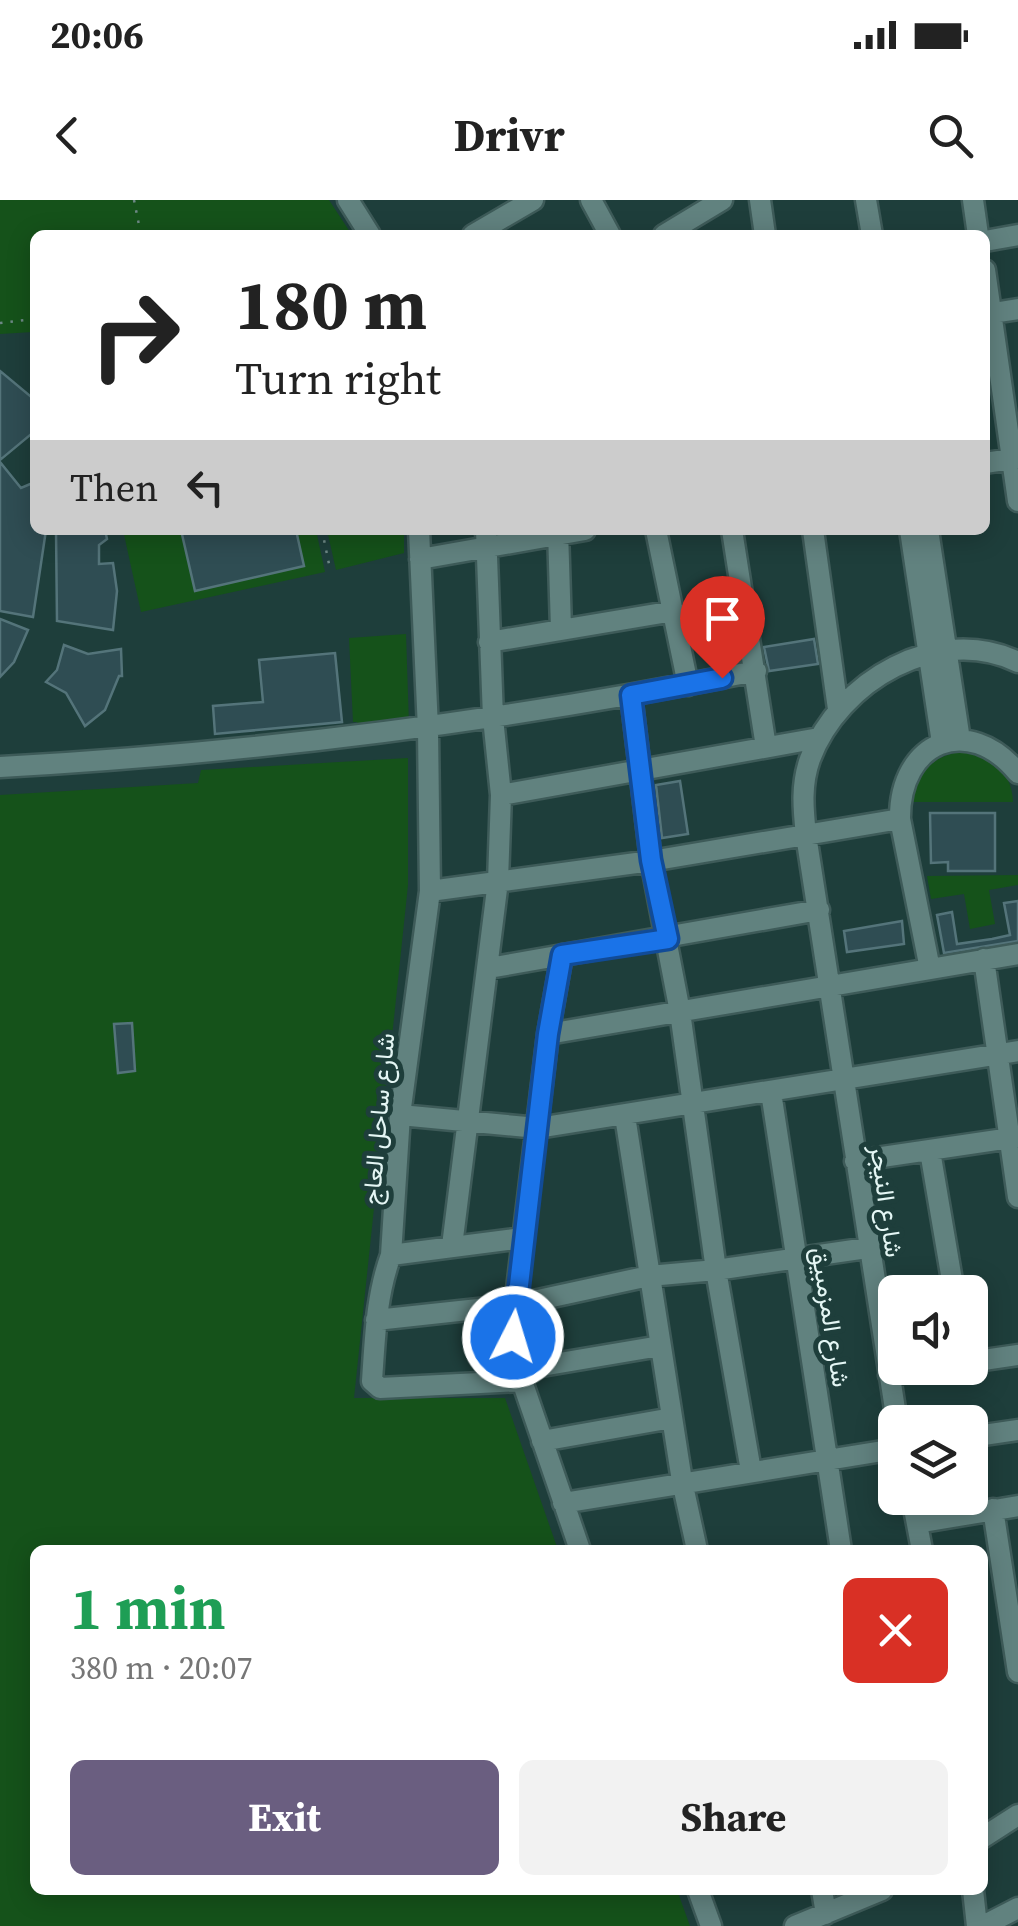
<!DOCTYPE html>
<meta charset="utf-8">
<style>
:root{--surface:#fff;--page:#f2f2f2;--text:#222;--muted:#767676;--accent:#6a5e80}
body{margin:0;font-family:"Source Serif 4",Vazirmatn,serif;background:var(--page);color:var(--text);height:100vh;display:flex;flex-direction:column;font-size:38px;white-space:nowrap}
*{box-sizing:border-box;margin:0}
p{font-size:32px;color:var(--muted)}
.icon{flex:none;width:55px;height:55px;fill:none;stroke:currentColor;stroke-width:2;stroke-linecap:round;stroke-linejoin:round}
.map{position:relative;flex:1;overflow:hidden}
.details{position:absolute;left:30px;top:1345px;width:958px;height:350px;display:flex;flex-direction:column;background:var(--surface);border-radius:15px;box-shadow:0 5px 25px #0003}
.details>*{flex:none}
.top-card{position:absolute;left:30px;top:30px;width:960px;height:305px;border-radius:15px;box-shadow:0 5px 25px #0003;background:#fff;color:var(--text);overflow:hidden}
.fabs{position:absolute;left:878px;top:1075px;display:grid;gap:20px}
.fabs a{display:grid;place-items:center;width:110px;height:110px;border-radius:15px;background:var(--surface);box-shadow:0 5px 25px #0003;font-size:50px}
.pin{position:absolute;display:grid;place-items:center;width:85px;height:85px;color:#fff;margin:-102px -42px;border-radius:50% 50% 50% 0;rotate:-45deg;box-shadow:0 0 10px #0007}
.pin .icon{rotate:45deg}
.me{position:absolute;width:110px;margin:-55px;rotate:5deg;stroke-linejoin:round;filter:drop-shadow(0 0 8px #0008)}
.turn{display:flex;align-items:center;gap:35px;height:210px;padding:0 40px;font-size:45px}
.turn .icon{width:130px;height:130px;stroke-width:2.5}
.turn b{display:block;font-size:70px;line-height:85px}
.then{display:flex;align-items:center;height:95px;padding:0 40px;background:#0003;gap:20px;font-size:38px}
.round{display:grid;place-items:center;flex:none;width:105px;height:105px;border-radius:15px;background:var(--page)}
.head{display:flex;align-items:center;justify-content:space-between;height:170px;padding:0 40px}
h1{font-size:60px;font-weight:700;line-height:75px;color:#1e9e55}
.action{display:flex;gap:20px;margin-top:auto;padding:20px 40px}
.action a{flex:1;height:115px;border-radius:15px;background:var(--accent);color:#fff;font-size:40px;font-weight:700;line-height:115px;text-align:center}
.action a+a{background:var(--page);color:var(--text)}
.status{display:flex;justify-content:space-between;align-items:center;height:70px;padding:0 50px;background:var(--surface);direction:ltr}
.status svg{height:28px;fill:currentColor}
header{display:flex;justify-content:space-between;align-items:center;height:130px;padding:0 40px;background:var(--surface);font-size:45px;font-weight:700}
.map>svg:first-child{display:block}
.green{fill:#15521a}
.building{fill:#2f4d53;stroke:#54747a;stroke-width:2.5}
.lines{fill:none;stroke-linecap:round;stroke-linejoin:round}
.minor-casing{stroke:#3e5b59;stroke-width:25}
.path{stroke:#6d8885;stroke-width:2.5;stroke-dasharray:2.5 8;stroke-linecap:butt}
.minor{stroke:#61827f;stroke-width:20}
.route-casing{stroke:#114b97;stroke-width:25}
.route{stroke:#1a73e8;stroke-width:18}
.labels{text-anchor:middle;stroke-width:10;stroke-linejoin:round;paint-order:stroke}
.street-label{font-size:25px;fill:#e4f6f4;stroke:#1e3e3b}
</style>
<div class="status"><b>20:06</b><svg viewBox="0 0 49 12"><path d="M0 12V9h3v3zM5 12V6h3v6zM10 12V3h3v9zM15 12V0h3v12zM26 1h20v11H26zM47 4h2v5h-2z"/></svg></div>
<header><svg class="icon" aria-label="back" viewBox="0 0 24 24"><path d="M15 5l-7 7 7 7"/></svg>Drivr<svg class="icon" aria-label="search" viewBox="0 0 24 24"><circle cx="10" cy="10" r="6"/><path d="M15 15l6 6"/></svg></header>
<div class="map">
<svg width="1018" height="1726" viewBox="0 0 1018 1726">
<rect width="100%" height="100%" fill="#1e3e3b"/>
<path class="green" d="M0,0h329l23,35h-317l-2,97 -33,2z
M123,330h193l9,42 -184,40z
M327,330h77v23l-68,17z
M406,434l3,91 -51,3 -1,-6h-4l-4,-84z
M969,551c26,8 43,23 44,51h-100c5,-33 23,-49 56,-51z
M408,558v127l-54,513h151l53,152h-523v340h642l13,36h-690v-1131l198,-12 3,-13z
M1018,675v10l-29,5 6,34 -25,5 -6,-35 -33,5 -4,-23z"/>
<path class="building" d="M0,171l35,29v31l-35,29z
M0,262l21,26 14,-6v48h11l-13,87 -33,-6z
M56,330h49l2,9 -8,6v19l14,-1 4,28 -4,39 -56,-9z
M181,330h115l8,36 -109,25z
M0,419l28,11 -14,32 -14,15z
M814,439l4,25 -49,7 -5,-24z
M64,445l24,9 33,-5 1,27h-3l-14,34 -20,16 -19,-33 -20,-11 11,-12z
M335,453l7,69 -127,12 -2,-28 50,-4 -4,-42z
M680,581l8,53 -26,4 -6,-53z
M930,613h65v58h-47v-9l-17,1z
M1018,701v40l-74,12 -7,-38 15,-3 5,32 35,-5 18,-4 -6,-32z
M902,721l2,23 -57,8 -3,-21z
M132,823l3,48 -17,2 -4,-49z"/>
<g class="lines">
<defs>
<path id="minor" d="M348,0l22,35
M591,0l19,35
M760,0l5,35
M866,0l6,35
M973,0l5,35
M473,35l60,-35
M664,35l58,-35
M985,41l33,-6
M985,70l33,231
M993,113l25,-4
M985,263l33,-5
M419,330l9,199 2,162 -30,224 -9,140c-15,41 -16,83 -19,126l8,7 142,-7 58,169
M558,330l3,99
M656,330l32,155
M732,330l34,217
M813,330l25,179
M910,330l32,213
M928,330l32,210
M420,359l165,-29
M489,442l185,-31
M631,495l20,166 29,151 36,258 35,201
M0,567c254,-14 506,-46 756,-96
M501,595l318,-57
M430,691l221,-30 249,-42
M984,759l34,238
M489,768l330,-58
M930,769l-30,-150c-1,-77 68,-107 118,-46
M548,834l470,-80
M771,892l70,458
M400,915l138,13 480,-77
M625,916l57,365 15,69
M930,951l24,141
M855,961l163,-24
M452,1046l46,-365 3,-86 -8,-77 -7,-188
M391,1055l132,-17
M376,1120l139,-15 134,-29 67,-6 151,-22
M970,1162l48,-7
M518,1170l142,-24
M889,1175l45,-7
M522,1181l-10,-25 3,-51 33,-271 14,-79
M897,1222l-91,-587c-3,-27 -5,-51 4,-76 29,-78 128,-136 208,-97
M970,1237l48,-7
M542,1241l130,-23
M912,1298l10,52
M563,1303l332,-54
M993,1309l25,163
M917,1323l101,-17
M982,1638l36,-23
M698,1690l13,36
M822,1690l4,24
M973,1690l4,36
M795,1726l87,-36
M983,1726l35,-18"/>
</defs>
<use href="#minor" class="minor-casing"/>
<path class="path" d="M134,0l7,35
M0,123l35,-4
M322,330l8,39"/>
<use href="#minor" class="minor"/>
</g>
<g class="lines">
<defs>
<path id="route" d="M513,1137l35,-303 14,-79 106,-16 -17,-79 -20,-165 91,-17"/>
</defs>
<use href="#route" class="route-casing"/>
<use href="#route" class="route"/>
</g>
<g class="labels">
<g class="street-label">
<text transform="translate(378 919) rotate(-85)" y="9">شارع ساحل العاج</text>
<text transform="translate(887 1001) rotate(82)" y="9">شارع النيجر</text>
<text transform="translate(831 1117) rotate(81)" y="9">شارع المزمبيق</text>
</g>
</g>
</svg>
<div class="fabs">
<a><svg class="icon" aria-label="sound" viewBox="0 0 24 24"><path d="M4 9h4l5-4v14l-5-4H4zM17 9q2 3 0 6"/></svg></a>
<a><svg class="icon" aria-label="layers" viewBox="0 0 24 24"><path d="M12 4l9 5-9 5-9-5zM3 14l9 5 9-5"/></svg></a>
</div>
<div class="pin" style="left:722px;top:478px;background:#d93025"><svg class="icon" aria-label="arrive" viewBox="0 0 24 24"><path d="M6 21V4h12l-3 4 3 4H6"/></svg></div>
<svg class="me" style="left:513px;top:1137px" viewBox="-20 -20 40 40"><circle r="17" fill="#1a73e8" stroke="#fff" stroke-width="3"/><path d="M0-11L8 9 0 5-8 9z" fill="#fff"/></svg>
<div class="top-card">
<div class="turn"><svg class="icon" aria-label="right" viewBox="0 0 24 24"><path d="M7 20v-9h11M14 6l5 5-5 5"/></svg><div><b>180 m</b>Turn right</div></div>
<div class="then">Then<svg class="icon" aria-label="left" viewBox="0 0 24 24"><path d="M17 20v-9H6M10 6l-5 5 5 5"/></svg></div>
</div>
<section class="details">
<div class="head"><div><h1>1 min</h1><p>380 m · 20:07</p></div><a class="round" style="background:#d93025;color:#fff"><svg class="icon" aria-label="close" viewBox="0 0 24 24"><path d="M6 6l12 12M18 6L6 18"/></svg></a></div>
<div class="action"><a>Exit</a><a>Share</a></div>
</section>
</div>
